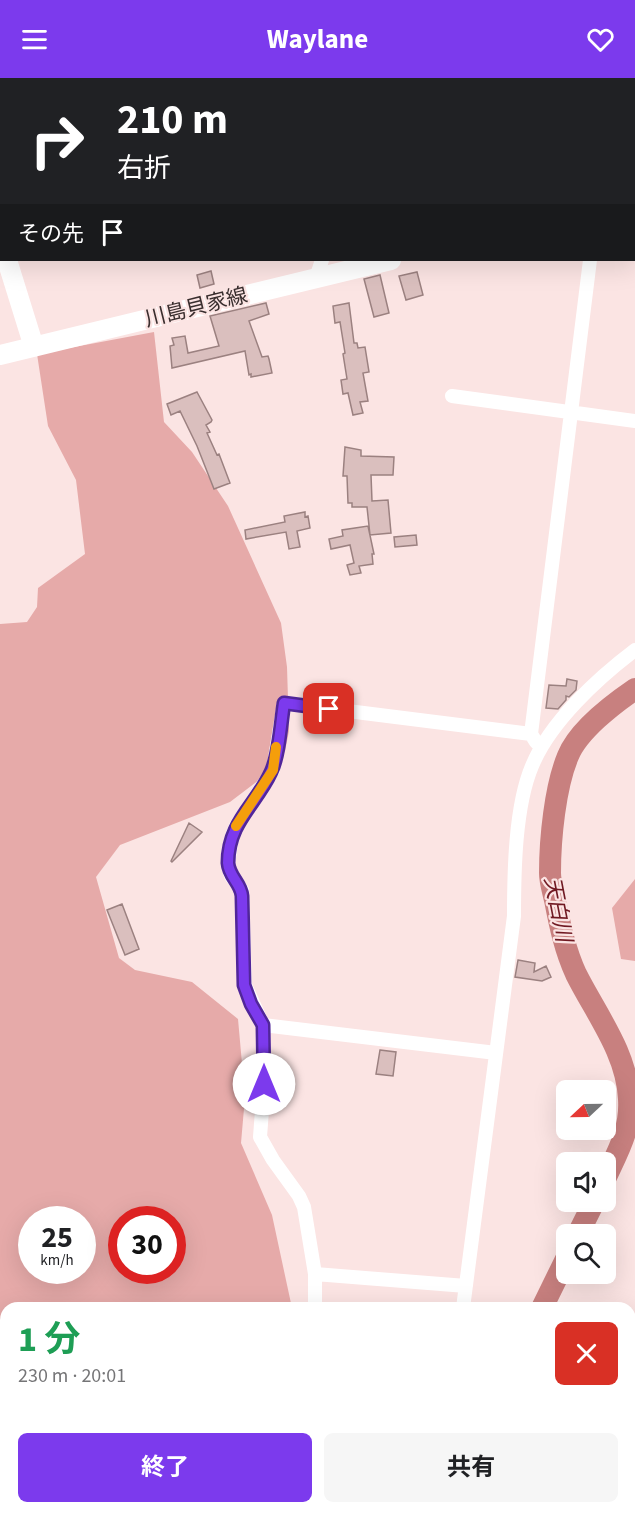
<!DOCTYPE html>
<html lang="ja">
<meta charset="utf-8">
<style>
:root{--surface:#fff;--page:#f6f6f6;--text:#202124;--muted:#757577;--accent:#7c3aed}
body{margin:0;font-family:"Source Sans 3","Noto Sans JP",sans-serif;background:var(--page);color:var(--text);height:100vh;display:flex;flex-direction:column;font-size:22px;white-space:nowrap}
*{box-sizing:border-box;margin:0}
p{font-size:20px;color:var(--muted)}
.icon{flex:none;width:33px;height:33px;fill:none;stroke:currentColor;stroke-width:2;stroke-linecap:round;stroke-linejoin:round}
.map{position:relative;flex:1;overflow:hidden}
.side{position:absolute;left:0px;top:1224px;width:636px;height:212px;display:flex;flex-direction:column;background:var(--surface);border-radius:18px 18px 0 0;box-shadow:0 6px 24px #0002}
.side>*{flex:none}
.top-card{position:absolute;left:0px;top:0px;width:636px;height:183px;box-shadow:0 6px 24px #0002;background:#202124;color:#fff;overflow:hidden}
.needle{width:39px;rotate:248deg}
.tools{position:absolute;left:556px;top:1002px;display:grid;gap:12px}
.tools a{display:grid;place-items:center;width:60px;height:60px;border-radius:9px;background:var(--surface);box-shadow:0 6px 24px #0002;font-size:30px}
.speed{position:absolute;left:18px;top:1128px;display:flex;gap:12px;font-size:30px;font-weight:700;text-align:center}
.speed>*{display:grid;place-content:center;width:78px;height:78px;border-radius:50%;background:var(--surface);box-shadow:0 6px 24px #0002;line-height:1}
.speed small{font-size:15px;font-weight:400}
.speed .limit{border:9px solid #d22;background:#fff;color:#111}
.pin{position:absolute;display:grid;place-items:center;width:51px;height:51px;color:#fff;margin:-26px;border-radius:12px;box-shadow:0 3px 9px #0006}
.me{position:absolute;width:66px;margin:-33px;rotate:0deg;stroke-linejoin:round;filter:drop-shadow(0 0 4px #0008)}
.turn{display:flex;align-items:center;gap:21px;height:126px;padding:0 18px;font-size:27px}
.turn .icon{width:78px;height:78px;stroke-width:2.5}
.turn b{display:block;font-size:42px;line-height:51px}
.then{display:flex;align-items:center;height:57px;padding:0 18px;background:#0003;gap:12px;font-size:22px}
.round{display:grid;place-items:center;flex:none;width:63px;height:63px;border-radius:9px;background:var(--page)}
.head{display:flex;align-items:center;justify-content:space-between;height:102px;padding:0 18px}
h1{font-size:36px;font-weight:700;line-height:45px;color:#1e9e55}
.action{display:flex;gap:12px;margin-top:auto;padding:12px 18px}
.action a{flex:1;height:69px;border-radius:9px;background:var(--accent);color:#fff;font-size:24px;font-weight:700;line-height:69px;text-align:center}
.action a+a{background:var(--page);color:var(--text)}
header{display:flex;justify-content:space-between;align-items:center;height:78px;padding:0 18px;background:var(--accent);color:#fff;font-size:27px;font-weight:700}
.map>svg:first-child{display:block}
.green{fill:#e6aaa9;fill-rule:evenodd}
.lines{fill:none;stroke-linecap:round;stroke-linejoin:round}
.river{stroke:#c8807f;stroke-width:22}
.building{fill:#dabfbe;stroke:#9b8180;stroke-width:1.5}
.street{stroke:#fff;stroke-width:14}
.secondary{stroke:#fff;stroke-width:20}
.route-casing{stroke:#51269a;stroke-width:15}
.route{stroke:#7c3aed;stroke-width:10}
.slow{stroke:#f59e0b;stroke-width:10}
.labels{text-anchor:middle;stroke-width:4.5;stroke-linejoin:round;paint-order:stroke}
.street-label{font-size:21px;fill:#392e2e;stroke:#fbe4e3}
.water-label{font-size:22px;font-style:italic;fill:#701922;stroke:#fbe4e3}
</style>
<header><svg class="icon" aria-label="menu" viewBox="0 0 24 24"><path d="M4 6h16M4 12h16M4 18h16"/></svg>Waylane<svg class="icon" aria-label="heart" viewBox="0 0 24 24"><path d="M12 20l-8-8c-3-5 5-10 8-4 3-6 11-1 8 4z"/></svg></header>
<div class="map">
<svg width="635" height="1435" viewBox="0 0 635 1435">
<rect width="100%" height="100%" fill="#fbe4e3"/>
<path class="green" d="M154,254l10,90 28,30 36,54 53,117 6,44 2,64 -4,20 -10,17 -45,34 -110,43 -24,32 23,81 16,12 57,12 46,37 7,78 -4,46 31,72 20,93h-286v200h261l1,5h-268v-889l27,-2 10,-15 1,-19 47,-34 -9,-74 -28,-54 -11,-72zM32,1142h50v50h-50zM122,1142h50v50h-50z
M635,801v82l-14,-2 -9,-51z
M635,1295v140h-49l2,-5h42v-121z"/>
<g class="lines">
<path class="river" d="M606,1099c12,-26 25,-48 23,-78 -2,-46 -33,-85 -53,-125 -11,-24 -16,-48 -21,-74 -2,-9 -5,-18 -5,-27 0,-34 5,-86 18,-117 10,-25 45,-52 67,-67
M578,1156l16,-32
M542,1230l25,-51
M452,1435l1,-5"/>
</g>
<path class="building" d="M211,193l3,13 -14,4 -3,-13z
M417,194l6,23 -17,5 -7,-24z
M380,197l9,38 -15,4 -10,-38z
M266,225l3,11 -20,7 13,36 6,-1 1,3 3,14 -21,4v-3l-2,1 -4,-24 -73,17 -2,-22 4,-1 -2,-7 13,-2 3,17 31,-7 -9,-30z
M349,225l5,40h3l1,5 7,-1 4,25 -6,1 5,28 -8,1 3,11 -10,2 -5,-22 -5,1 -2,-14 6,-1 -4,-25 2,-1 -5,-31 -5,1 -2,-17z
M197,314l15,28 -1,2 -5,3 4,7 -3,1 10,22 2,-1 11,29 -16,6 -17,-43 -17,-35 -9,4 -4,-11z
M345,369l16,3v6l33,1 -1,18h-22l1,26 16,-1 3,33 -21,2 -3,-28h-15v-4h-4l-1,-27h-4z
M305,434v5l3,-1 2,12 -13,3 3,16 -11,2 -3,-17 -40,7 -1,-9 40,-8 -1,-6z
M368,448l6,28h-2l1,10 -14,2 2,7 -11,2 -3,-10 7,-2 -4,-18 -19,4 -2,-10 14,-3 -1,-6z
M416,457l1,10 -22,2 -1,-10z
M567,601l10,2 -1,9 -7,7 -3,-1v4l-8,9 -12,-1 3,-23 17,1z
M189,745l13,9 -30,30 -1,-1z
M122,826l17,45 -14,6 -18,-45z
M518,882l17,3 -1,9 12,-6 5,11 -9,4 -27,-4z
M380,972l16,2 -3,24 -17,-2z"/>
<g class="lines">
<path class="street" d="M285,0l1,2
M542,0v2
M415,2l2,-2
M634,34h1
M316,200l6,-18
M452,318l183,25
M536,664l-5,-8 59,-474
M263,947l233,28
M315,1196l151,12
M315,1230v-34l-11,-67 -5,-11 -26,-36 -13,-23 4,-53 -1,-59 -18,-40 -3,-95 -11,-14 -3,-11 4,-29 4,-10 37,-56 11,-67 247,31
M463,1230l51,-392c0,-44 1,-110 18,-150 18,-44 66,-88 103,-116
M287,1430l3,5
M430,1435l1,-5"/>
<path class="secondary" d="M634,123h1
M0,163l2,2
M7,182l27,87
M0,277l391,-95"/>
</g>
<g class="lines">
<defs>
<path id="route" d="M264,1006l-1,-59 -12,-21 -7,-19 -2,-89c-1,-13 -13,-19 -14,-33 0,-41 28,-58 43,-91 8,-16 10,-50 13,-69l45,6"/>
</defs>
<use href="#route" class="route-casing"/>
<use href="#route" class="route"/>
<path class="slow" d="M236,748l37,-56 3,-23"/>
</g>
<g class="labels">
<g class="street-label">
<text transform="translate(196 229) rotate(-14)" y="7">川島貝家線</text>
</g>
<g class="water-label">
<text transform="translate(559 831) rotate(79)" y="8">天白川</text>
</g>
</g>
</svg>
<div class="tools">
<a><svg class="needle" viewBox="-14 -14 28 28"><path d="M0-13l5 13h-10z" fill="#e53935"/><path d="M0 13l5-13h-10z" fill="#757577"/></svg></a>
<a><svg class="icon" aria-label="sound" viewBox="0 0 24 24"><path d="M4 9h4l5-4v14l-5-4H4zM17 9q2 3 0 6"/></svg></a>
<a><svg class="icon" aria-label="search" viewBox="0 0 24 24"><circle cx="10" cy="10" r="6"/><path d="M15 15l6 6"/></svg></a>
</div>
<div class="speed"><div>25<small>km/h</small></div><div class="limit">30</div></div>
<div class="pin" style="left:329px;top:631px;background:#d93025"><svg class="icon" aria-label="arrive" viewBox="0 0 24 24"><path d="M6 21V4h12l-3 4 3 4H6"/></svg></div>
<svg class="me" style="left:264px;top:1006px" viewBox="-20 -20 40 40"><circle r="19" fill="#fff"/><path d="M0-13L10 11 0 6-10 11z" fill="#7c3aed"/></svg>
<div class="top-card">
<div class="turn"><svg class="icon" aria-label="right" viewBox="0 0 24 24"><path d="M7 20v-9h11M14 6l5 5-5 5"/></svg><div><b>210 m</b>右折</div></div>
<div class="then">その先<svg class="icon" aria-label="arrive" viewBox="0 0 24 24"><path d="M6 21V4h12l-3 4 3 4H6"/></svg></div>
</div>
<section class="side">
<div class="head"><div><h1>1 分</h1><p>230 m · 20:01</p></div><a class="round" style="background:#d93025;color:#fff"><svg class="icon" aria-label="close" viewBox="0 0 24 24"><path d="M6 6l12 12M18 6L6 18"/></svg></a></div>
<div class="action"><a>終了</a><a>共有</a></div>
</section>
</div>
